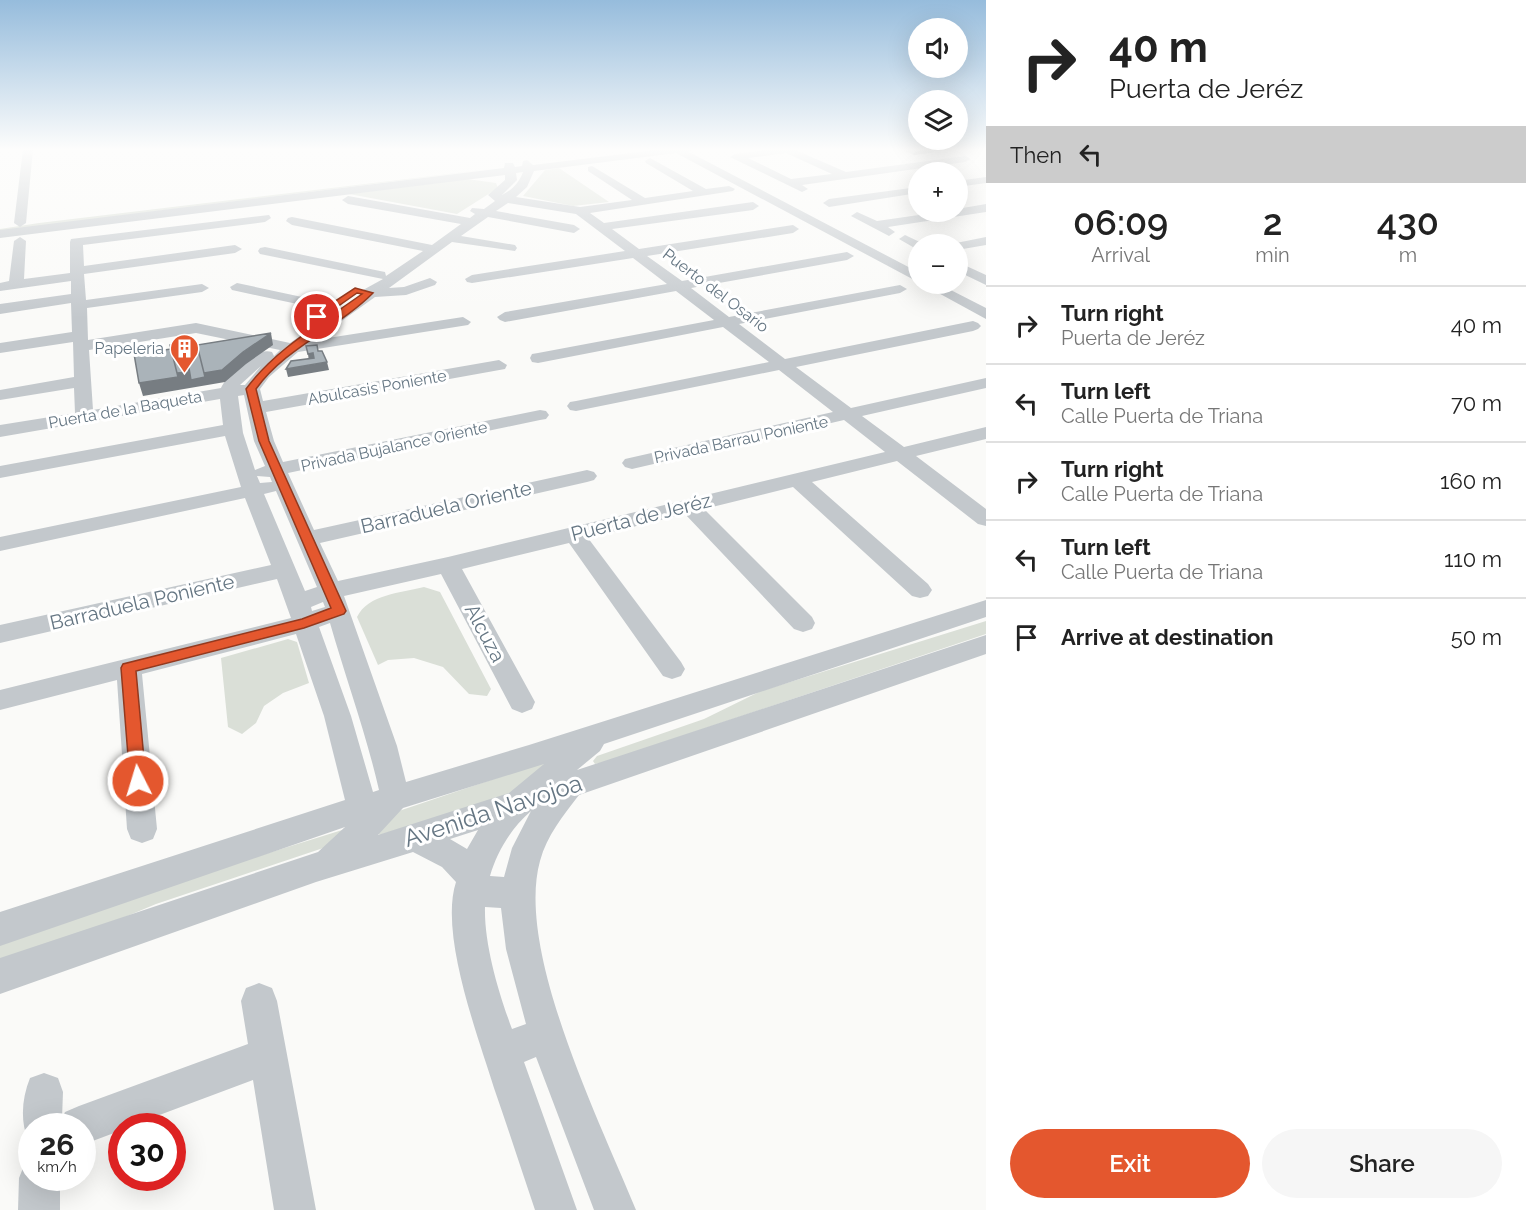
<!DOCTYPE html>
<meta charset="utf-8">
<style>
:root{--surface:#fff;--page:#f6f6f6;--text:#222;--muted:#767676;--line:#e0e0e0;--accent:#e4572e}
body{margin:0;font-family:Raleway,sans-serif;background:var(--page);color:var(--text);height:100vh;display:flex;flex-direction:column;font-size:22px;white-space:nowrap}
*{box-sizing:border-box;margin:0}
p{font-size:20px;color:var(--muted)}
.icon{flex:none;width:33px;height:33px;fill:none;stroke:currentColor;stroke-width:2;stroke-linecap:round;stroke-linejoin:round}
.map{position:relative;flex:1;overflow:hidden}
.side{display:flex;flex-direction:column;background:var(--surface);width:540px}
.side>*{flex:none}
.hud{background:#fff;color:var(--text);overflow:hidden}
.controls{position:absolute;left:908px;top:18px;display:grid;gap:12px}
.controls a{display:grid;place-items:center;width:60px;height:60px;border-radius:50%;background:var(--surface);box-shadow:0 6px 24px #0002;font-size:30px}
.speed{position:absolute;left:18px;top:1113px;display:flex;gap:12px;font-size:30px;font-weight:700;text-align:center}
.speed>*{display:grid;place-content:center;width:78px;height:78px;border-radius:50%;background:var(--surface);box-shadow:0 6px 24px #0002;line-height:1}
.speed small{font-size:15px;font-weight:400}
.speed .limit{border:9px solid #d22;background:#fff;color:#111}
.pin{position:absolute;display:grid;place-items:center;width:51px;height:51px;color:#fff;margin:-26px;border:3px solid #fff;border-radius:50%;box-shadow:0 2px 6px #0007}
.me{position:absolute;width:66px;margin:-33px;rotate:355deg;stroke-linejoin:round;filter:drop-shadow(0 0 4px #0008)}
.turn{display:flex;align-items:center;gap:21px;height:126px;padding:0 24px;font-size:27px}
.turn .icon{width:78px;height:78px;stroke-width:2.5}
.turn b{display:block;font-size:42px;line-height:51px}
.then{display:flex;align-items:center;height:57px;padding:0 24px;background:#0003;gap:12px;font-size:22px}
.eta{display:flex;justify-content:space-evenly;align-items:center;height:102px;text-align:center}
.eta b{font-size:36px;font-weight:600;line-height:42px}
.button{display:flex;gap:12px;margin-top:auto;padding:12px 24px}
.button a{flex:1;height:69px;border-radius:36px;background:var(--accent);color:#fff;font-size:24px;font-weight:600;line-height:69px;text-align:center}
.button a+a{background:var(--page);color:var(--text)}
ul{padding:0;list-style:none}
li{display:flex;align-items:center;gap:18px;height:78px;padding:0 24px;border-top:2px solid var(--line)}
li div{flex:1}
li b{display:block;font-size:22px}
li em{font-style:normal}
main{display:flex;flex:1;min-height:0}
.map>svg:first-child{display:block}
.green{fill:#dadfd7}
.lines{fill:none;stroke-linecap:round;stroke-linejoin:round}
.minor{fill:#c3c8cc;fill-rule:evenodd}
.wall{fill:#929a9f}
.shaded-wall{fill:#777d82}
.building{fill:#aab3b9;stroke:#777d82;stroke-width:1.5}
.route{fill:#e4572e;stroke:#94391e;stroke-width:1.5}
.labels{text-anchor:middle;stroke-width:6;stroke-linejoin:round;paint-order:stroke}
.far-street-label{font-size:16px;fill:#657683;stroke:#fff}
.far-poi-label{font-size:16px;fill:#657683;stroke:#fff;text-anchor:end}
.street-label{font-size:20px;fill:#657683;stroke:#fff}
.near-street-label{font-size:24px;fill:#657683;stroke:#fff}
</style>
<main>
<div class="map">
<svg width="986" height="1210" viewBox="0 0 986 1210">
<rect width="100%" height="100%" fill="#fafaf8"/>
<path class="green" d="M499,168l-499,63v-2l39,-6z
M559,168l50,34 -36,4 -50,-10 22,-26z
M467,179l29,4 2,5 -41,26 -108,-20z
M424,587l16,5 51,97 -4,7 -18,-2 -26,-27 -29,-9 -26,2 -10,5 -21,-48c11,-23 44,-24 67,-30z
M986,621v13l-381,128 -10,2 -2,-3 4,-5 107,-37 57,-28z
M288,639l9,3 12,41 -26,10 -19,13 -8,17 -14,11 -14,-7 -7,-69z
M559,757l-49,37 -130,41 -6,-5 10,-14z
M355,826l-2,12 -197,66 -100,42 -56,18v-21l140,-50z"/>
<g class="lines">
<path class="minor" d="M23,149h10l-7,74 -6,4 -6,-4z
M664,149h28l-3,3 229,120v10l-242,-129 -142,18 -7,16 -11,10 64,10 52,-7 -44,-29v-4l4,-1 53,32 48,-7 -47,-28 -1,-2 5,-3 56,31 23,-3 6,3 -2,2 -143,22 14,10 149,-21 6,4 -6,4 -141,19 27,20 154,-24 6,4 -6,4 -146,23 35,25 165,-29 7,4 -7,4 -156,28 38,29 171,-32 7,4 -7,4 -161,31 46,35 188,-38 5,2 3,3 -3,3 -5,2 -177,36 55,41 135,-30v10l-124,28 42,31 82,-20v12l-70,17 70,53v17l-8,-2 -81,-63 -85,21 116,102 4,6 -4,6 -8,2 -8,-2 -119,-109 -89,22 108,108 3,6 -3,6 -9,3 -9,-3 -109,-115 -97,24 93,124 4,7 -4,7 -9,3 -9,-3 -94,-133 -107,26 73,133 -3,7 -10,4 -10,-4 -71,-135 -97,22 53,150 9,36 123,-37 457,-145v17l-382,127 -4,7 -23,19 409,-135v19l-407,141c-16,21 -32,40 -39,66 -25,90 61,263 96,349h-42l-58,-153 -12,5 53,148h-42c-14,-41 -27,-82 -41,-122 -16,-52 -55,-154 -38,-206l-14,-15 -29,-15 -97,30 -316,112v-36l318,-106 27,-25 -345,119v-34l345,-112 -21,-84 -28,-82 -154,40 15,155 -4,10 -11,4 -11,-4 -4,-10 -10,-149 -117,30v-20l291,-72 -14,-39 -277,64v-18l271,-60 -26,-67 -245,53v-14l241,-50 -16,-51 -225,42v-12l223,-41 -3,-26 -220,38v-12l75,-12 -1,-25 -74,12v-10l74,-13 -1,-35 -73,11v-10l72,-11 -1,-29 -71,11v-10l71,-10v-13l-71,10v-8l9,-2 5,-40 6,-4 6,4 -2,38 46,-6v-31l1,-3 198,-24 2,3 -6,4 -182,23 1,21 151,-21 7,4 -7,4 -151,21 2,26 116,-16 7,4 -7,4 -115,16 1,32 108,-17 94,20 71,-49 2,-4 20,-11 -118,-24 -5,-1 -2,-3 2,-3 5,-1 115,24 5,1 1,4 37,-25 -131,-26 -6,-4 2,-3 4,-1 140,28 29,-21 -113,-20 -6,-4 6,-4 122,22 5,-4 -5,-3 2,-3 12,1 11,-8 -7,-6 17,-15v-5l-505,63v-8l504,-62 1,-5h8l2,4 7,-1 1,-5 4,-1 6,5zM523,172c-4,11 -11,18 -21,23l15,-15 -1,-7zM508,203l68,11 49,37 -153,24 -7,4 2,3 5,1 161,-25 34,26 -162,28 -8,5 3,3 5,2 171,-31 38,29 -176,33 -6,1 -2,4 2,4 6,1 185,-36 46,35 -193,39 -6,1 -3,4 3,4 6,1 203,-41 54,42 -208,47 -3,4 3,4 7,2 212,-49 41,32 -437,105 -110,24 -18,-38 267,-61 7,-2 3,-4 -3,-4 -7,-2 -273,60 -26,-57 252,-53 6,-1 3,-4 -3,-4 -6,-1 -257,52 -9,-21 -8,-29 239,-43 2,-4 -8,-5 -236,41 -3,-12 9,-12 29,-25 170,-27 3,-3 -8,-5 -148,23 60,-43 31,-2 29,-10 2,-3 -7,-4 -26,9 -15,1 63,-46 63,9 2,-3 -2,-3 -54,-9 27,-19 86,16 6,-4 -6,-4 -78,-14zM196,333l84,17 -6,6 -2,-4c-19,-5 -43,21 -51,36l-128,22 -4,-60zM261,366l-16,19h-5zM244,395l10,46 11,25 -10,4 -12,-37 -5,-37zM257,476l13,1 2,5 -12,1zM276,491l41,96 -12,4 -41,-97zM323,602l2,5 -13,4 -1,-4zM330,623c16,56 36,110 49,167l-6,2 -22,-76 -32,-89zM544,764l-35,29 -131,42 25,-27zM531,811l-19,37 -8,29 -14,-1c7,-24 21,-48 41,-65zM478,830l-11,19 -17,-10zM485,907l16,1 5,41 20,75 -14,5c-13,-35 -28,-84 -27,-122z
M773,149h20l53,23 119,-16 5,3 -5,3 -163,23 6,4 -6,3 -72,-35 5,-3zM786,153l46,21 -41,5 -43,-21z
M986,177v6l-29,4v-6z
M918,187v6l-89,14 -6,-4 6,-4z
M986,204v8l-98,15 7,5 -6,4 -38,-20 6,-4 20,9 63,-9h17v-3z
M905,235l19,9h-6v6l-19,-11z
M986,237v8l-29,5v-6h-6z
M962,264l24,11v10l-29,-14v-6z
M237,283l93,20 7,4 -7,4 -98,-21 -2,-3z
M922,284h17l47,24v11z
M259,983l13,5 5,13 39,209h-42l-21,-130 -123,46h-8v4l-40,15v-19h-50v16l-4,-2c-8,-20 -6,-42 2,-62l14,-5 14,5 5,14 -1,26 3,-6 14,-6 169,-62 -7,-43 5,-13z
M32,1161v17h28v32h-42l1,-32 6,-15z"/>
</g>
<path class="wall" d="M903,149h32l-1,3 -20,3 -11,-5z"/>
<path class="shaded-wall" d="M916,149h19l-1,3 -20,3z
M271,333l2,12 -27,19 -21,18 -82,14 -4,-13 33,-34 12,-6 4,15 10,-10 45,4z
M313,353l2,8 -6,1 -1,-8z
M327,362l2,8 -41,7 -2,-8z"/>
<path class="building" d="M271,333l-28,19 -21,18 -18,3 -7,-28z
M184,343l5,29 -12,1 -7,-28z
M317,345l1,6h4l5,11 -41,7 5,-8 23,-3 -1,-5 -5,1 -2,-8z
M171,349l7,28 -39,6 -5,-29z
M198,349l7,28 -14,3 -5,-30z"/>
<linearGradient id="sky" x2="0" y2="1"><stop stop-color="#96bcdc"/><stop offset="0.47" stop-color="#fdfdfc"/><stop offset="1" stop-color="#fdfdfc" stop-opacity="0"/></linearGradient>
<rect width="986" height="318" fill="url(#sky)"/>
<path class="route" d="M355,288l18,5c-36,36 -87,54 -117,96l13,52 77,170 -2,3 -40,14 -168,43 10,110 -2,5 -6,2 -6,-2 -2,-5 -9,-113 2,-4 179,-45 29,-11 -72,-167 -13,-52c29,-40 76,-66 116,-95l-5,-1 -37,26h-6v-4z"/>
<defs>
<symbol id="building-pin" viewBox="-11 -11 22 30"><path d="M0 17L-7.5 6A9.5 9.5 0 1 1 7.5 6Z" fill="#e4572e" stroke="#fff"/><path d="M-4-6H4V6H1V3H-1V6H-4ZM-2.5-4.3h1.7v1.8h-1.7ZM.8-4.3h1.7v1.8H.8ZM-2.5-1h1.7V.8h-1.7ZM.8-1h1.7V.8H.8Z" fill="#fff"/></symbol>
</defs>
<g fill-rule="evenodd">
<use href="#building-pin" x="168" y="332" width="33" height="45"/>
</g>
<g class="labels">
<g class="far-street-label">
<text transform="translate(716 290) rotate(37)" y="6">Puerto del Osario</text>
<text transform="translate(377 387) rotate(-10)" y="6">Abulcasis Poniente</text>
<text transform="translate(125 409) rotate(-10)" y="6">Puerta de la Baqueta</text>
<text transform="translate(741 439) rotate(-12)" y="6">Privada Barrau Poniente</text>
<text transform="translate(394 446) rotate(-12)" y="6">Privada Bujalance Oriente</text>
</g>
<g class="far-poi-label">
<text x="164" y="354">Papeleria</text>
</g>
<g class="street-label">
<text transform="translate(446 507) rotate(-13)" y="7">Barraduela Oriente</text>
<text transform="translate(641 517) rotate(-14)" y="7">Puerta de Jeréz</text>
<text transform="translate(142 602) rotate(-13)" y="7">Barraduela Poniente</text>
<text transform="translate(485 633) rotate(62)" y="7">Alcuza</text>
</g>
<g class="near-street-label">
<text transform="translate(493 811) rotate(-18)" y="8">Avenida Navojoa</text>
</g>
</g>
</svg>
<div class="controls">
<a><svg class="icon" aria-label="sound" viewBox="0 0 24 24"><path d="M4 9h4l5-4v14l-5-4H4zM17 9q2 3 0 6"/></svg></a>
<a><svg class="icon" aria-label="layers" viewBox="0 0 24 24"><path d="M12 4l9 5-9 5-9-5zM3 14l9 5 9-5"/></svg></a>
<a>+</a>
<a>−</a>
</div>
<div class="speed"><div>26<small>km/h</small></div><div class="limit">30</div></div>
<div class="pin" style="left:317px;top:317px;background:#d93025"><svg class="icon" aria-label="arrive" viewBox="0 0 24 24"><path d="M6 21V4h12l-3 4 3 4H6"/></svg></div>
<svg class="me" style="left:138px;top:781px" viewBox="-20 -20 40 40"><circle r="17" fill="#e4572e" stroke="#fff" stroke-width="3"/><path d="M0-11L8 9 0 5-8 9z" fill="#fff"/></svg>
</div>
<section class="side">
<div class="hud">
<div class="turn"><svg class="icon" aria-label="right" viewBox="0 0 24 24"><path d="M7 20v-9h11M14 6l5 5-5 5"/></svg><div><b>40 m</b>Puerta de Jeréz</div></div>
<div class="then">Then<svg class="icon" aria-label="left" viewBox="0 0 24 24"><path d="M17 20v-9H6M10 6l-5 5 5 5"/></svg></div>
</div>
<div class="eta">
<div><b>06:09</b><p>Arrival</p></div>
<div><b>2</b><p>min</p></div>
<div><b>430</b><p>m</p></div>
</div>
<ul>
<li><svg class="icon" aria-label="right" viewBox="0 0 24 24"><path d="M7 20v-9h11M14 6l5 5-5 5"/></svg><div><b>Turn right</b><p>Puerta de Jeréz</p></div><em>40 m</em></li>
<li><svg class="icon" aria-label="left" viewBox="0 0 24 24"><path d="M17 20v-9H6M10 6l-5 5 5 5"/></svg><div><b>Turn left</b><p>Calle Puerta de Triana</p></div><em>70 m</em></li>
<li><svg class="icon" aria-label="right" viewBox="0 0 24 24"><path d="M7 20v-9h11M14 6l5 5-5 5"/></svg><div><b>Turn right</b><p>Calle Puerta de Triana</p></div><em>160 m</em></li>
<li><svg class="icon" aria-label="left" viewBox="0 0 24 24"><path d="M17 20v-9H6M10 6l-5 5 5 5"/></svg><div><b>Turn left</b><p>Calle Puerta de Triana</p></div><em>110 m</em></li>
<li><svg class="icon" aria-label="arrive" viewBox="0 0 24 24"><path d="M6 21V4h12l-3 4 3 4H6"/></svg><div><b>Arrive at destination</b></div><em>50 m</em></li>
</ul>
<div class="button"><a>Exit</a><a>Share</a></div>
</section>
</main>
